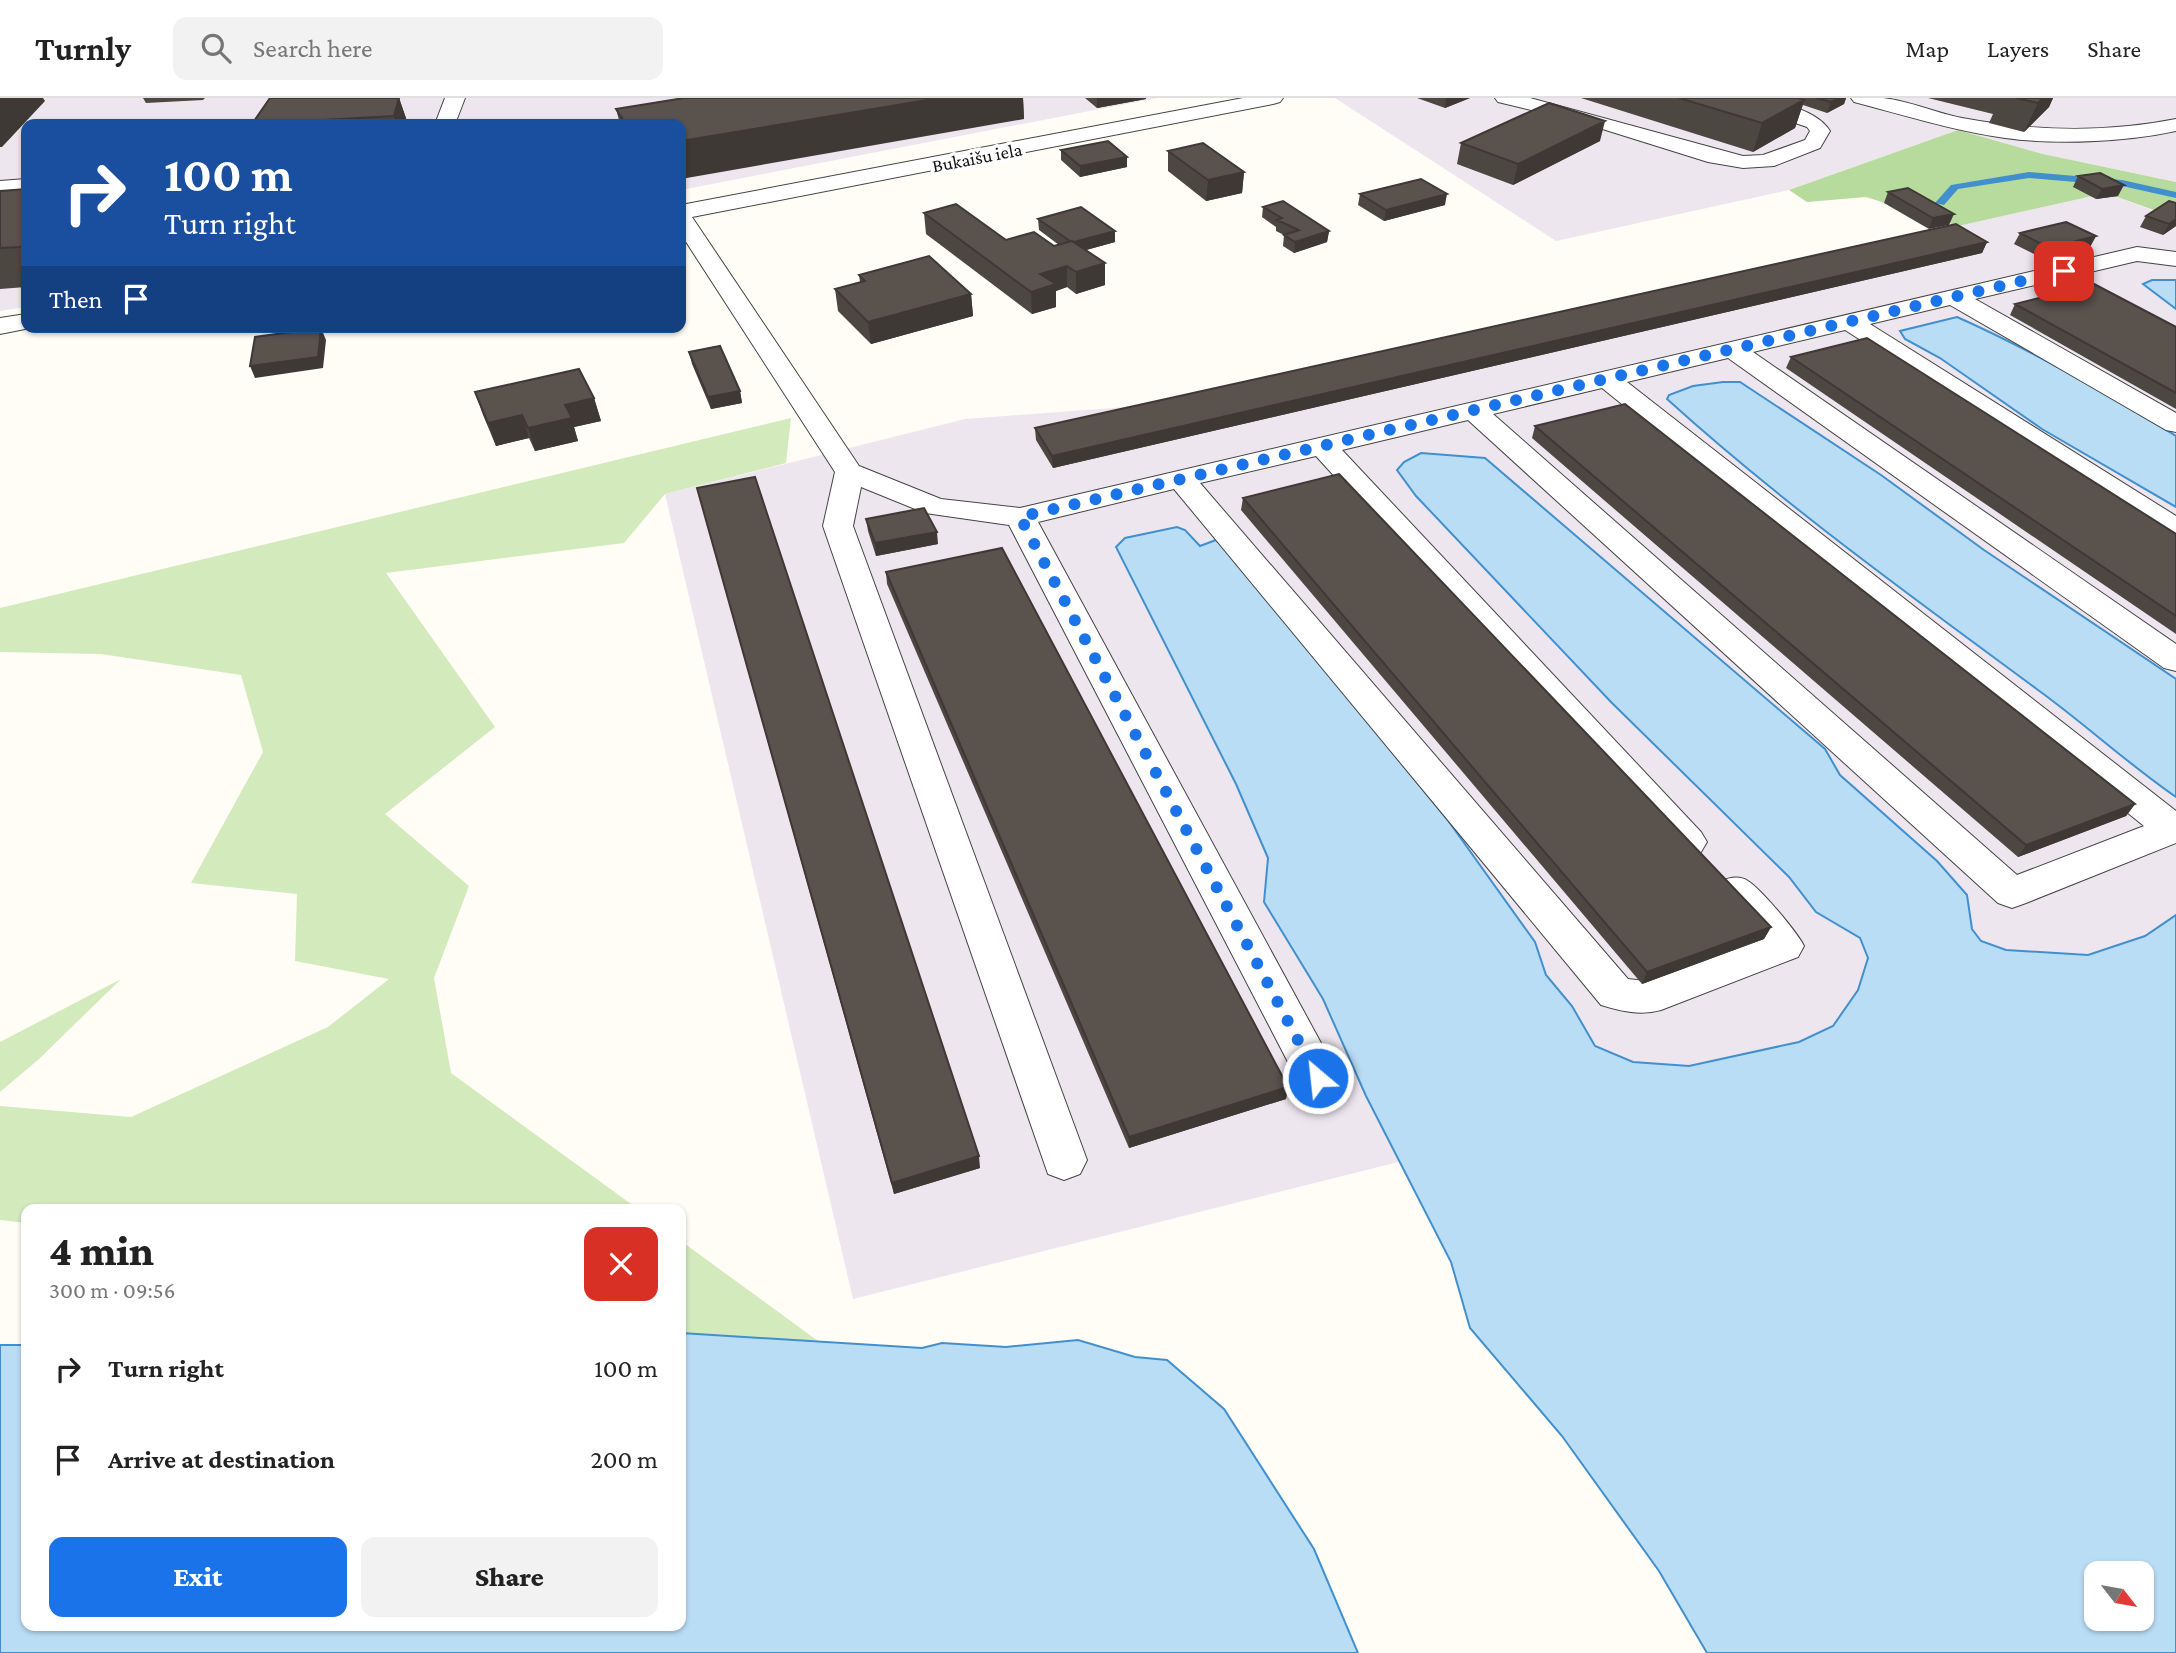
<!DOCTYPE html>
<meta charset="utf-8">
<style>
:root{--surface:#fff;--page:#f2f2f2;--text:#222;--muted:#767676;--line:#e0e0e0;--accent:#1a73e8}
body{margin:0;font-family:"Crimson Pro",serif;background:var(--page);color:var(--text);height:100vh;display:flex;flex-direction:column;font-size:26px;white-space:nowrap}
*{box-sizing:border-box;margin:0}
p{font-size:23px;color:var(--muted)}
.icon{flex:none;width:38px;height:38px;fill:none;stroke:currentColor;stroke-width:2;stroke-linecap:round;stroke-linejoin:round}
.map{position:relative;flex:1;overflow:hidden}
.sheet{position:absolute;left:21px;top:1106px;width:665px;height:427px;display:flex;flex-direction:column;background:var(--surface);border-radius:14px;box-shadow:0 2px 5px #0004}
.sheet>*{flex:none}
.top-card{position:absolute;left:21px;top:21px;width:665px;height:214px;border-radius:14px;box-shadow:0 2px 5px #0004;background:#1a4fa0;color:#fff;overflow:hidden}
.needle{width:46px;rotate:121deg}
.fabs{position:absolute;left:2084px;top:1463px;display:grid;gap:14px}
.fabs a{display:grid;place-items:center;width:70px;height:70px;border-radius:14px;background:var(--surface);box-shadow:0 2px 5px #0004;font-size:35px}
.pin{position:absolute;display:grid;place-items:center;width:60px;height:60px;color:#fff;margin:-30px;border-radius:14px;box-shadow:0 4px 10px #0006}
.me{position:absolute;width:77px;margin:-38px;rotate:332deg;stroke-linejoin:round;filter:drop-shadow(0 0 5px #0008)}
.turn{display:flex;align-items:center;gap:24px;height:147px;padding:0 28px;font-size:32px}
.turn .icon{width:91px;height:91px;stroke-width:2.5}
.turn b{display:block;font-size:49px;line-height:60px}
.then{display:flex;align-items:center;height:66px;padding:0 28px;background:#0003;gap:14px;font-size:26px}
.round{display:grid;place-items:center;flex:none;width:74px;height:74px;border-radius:14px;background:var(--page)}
.summary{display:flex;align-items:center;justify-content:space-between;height:119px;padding:0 28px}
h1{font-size:42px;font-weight:800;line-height:52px}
.button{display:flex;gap:14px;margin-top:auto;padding:14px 28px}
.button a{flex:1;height:80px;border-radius:14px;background:var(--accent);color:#fff;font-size:28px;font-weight:800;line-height:80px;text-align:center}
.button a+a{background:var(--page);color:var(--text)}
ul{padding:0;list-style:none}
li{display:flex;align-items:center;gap:21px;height:91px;padding:0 28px}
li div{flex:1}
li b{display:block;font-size:26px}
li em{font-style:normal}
header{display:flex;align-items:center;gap:42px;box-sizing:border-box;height:98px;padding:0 35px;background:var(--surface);border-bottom:2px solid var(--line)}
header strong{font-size:33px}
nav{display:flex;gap:38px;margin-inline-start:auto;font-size:24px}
.search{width:490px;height:63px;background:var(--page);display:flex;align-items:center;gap:18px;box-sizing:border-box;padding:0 24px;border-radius:14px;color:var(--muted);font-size:26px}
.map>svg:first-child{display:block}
.industrial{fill:#eee6ef}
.green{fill:#d3eabd}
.forest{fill:#b7db9d}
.water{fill:#baddf6;stroke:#4190cd;stroke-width:2;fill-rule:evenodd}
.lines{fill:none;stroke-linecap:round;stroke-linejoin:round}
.stream{fill:#4190cd;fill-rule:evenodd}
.minor-casing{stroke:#444;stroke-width:2}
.minor{fill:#fff;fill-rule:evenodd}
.wall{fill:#4d4742}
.shaded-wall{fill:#3f3936}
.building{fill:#5a524d;stroke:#3f3936;stroke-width:2}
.route{stroke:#1a73e8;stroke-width:12;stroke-dasharray:0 21.6}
.labels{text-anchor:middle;stroke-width:7;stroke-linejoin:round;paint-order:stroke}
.far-street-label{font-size:19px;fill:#111;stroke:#fff}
</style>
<header>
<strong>Turnly</strong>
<div class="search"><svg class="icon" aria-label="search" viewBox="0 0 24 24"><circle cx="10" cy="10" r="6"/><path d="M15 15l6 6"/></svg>Search here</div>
<nav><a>Map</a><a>Layers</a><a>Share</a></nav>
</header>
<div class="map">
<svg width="2176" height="1555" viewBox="0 0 2176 1555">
<rect width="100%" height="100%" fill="#fffdf5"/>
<path class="industrial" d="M0,0h1157l-476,92v-66h-655v183l-26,4z
M1335,0h841v84l-133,-28 -85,-24 -169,60 -233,51z
M2106,95l70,26v748l-1323,332 -188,-805 300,-75 187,-14z"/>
<path class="green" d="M791,320l-5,45 -121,31 -41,49 -238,30 109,154 -110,87 84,72 -35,92 17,95 187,136h-612v14l-26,-3v-114l131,11 197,-90 61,-48 -94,-18 2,-67 -106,-11 72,-131 -22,-77 -140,-21 -101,-2v-44z
M121,881l-82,80 -39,33v-50z
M681,1143l137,100 -137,-8z"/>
<path class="forest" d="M1958,32l85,24 133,28v36l-70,-25 -148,33 -92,-29 -59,5 -18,-12z"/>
<path class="water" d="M2152,182h24v29l-33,-25z
M1957,219c77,34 147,76 219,119v71l-134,-78 -102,-71 -35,-19 -5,-8z
M1723,284h17l141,93 103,75 192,129v118c-48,-33 -91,-73 -138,-107 -127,-94 -254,-185 -371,-291l2,-4 24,-9z
M1421,355l64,5 340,291 15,26 97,86 30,34 5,34 9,12 25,9 82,5 57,-19 31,-21v738h-469l-48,-82 -97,-135 -92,-108 -19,-66 -85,-166 -43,-97 -59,-97 4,-44 -32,-74 -120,-237 9,-9 52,-11 8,3 15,16 16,-6 11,10 220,269 88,123 11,33 26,31 23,40 38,16 56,4 110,-24 34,-16 25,-36 10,-32 -8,-20 -44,-26 -27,-35 -178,-175 -195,-206 -19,-26 7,-8zM2096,1475h46v46h-46z
M681,1235l241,15 20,-5 64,4 72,-7 57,17 32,3 57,49 90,140 44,104h-1358v-308h26v281h655z"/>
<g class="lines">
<path class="stream" d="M2029,74l93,8 54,12v6l-54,-12 -93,-8 -71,11 -14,16 -9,-2 16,-18z"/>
<defs>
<path id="minor" d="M445,0h20l-10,26h-20z
M1243,0h40l-3,4 -7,2 -581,113 167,249 82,33 79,9 1117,-261 39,5v14l-39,-5 -162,38 201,114v19l-10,-2 -216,-125 -80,19 306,192v22l-11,-3 -320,-205 -92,22 423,292v27l-12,-3 -436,-310 -101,24 549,429v32l-150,60 -14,5 -14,-5 -530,-483 -126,30 359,382 6,10 -6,10 -13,4 -13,-4 -359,-396 -116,27 428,496 17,2 110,-41 -35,-39 -5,-10 5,-10c10,-3 19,-6 28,0 13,8 49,51 56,65l-6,11 -137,53c-21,6 -40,1 -60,-5l-427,-516 -136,33 302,556 -7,13 -15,5 -15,-5 -294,-566 -84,-12 -64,-26 -8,39 234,634 -7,14 -16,6 -16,-6 -225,-648 12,-54 -154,-238v-29zM1602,290l542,438 -127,49 -524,-461z
M1495,0h35l213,58 20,-1 42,-15 5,-9 -3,-4 -73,-25 -3,-4c29,0 83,7 99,33l-10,17 -46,18 -31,2 -35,-6 -128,-40 -82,-20z
M1851,0c11,0 22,0 32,0 27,3 53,15 79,20 69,13 144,15 214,1v12c-51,11 -119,14 -171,7 -51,-7 -101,-23 -151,-36z
M26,81v14l-26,2v-14z
M26,216v13h9l-35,7v-16z"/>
</defs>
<use href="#minor" class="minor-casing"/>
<use href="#minor" class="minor"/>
</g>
<path class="wall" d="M143,0h62l-2,2 -57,3z
M399,0l9,26h-156z
M681,0h342l1,21 -404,5 -4,-15z
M1085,0h61v1l-49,9z
M1417,0h53l-25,10z
M1581,0h265l-2,6 -17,9 -24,-8 -8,23 -42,24z
M1928,0h125l-4,9 -25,25 -35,-9 4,-9z
M1600,43l-87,44 -56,-21 4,-21z
M1061,52l66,7v10l-47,10 -19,-17z
M1168,53l76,21 -2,21 -36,8 -38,-30z
M2078,78l40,20 -22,3 -23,-12z
M26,91v98l-26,2v-98z
M1888,94l66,22 -25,15 -45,-26z
M1360,96l85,11 -61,16 -26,-16z
M2176,105v23l-13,9 -23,-8 6,-11z
M1263,109l66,24 -2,11 -33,11 -11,-7 1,-11 -8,-4v-4l-14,-10z
M924,115l82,27 48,6 5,-1 -20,-15 -1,-11 77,12v11l-29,8 19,13v22l-29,9 -9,-7 -11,4v16l-24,7 -106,-80z
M2020,135l76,3 -6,11 -46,12 -30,-15z
M1987,144l-5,11 -929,215 -17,-28 -1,-12z
M859,177l112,19 2,22 -102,28 -33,-33 -3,-22 25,-7z
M2015,206l161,23v82l-166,-94z
M689,254l51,39 2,12 -31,6 -19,-45z
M1791,259l385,177v100l-390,-266z
M475,294l119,6 7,23 -27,6 4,14 -43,10 -6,-13 -33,8 -13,-31z
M1535,328l600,378 -9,12 -108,41 -486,-419z
M697,390l283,680 -86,26z
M1243,400l528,429 -7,12 -122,45 -401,-474z
M866,421l72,25 -62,12 -8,-25z
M886,474l402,515 -2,12 -157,49 -242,-564z"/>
<path class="shaded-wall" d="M0,0h43l2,3 -43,46h-2z
M399,0l9,26h-12l-2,-8z
M939,0h84l1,21 -343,60v-38z
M1097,0h49v1l-49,9z
M1446,0h24l-25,10z
M1839,0h7l-2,6 -17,9 4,-11z
M2043,0h10l-4,9 -25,25 14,-29z
M1804,2l-9,28 -42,24 9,-29z
M1605,23l-5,20 -87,44 5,-21z
M1127,59v10l-47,10v-11z
M1244,74l-2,21 -36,8 2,-21z
M2124,87l-6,11 -22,3 6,-10z
M1447,96l-2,11 -61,16 2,-11z
M1954,116l-5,11 -20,4 4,-11z
M2176,121v7l-13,9 6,-11z
M1115,133v11l-43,12v-11z
M1329,133l-2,11 -33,11 1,-11z
M2096,138l-6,11 -46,12 5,-11z
M26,142v17l-5,-10z
M1987,144l-5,11 -929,215 -1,-12z
M1105,165v22l-29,9v-22z
M1067,168v21l-11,4v16l-24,7 -1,-22 9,-18z
M971,196l2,22 -102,28 -3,-22z
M321,230l5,12 -3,28 -68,10 -5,-12z
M740,293l2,12 -31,6 -3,-12z
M594,300l7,23 -27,6 4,14 -43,10 -7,-23 37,-23z
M522,317l7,23 -33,8 -8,-23z
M937,434l1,12 -62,12 -1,-13z
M2135,706l-9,12 -108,41 8,-12z
M1771,829l-7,12 -122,45 5,-12z
M1288,989l-2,12 -157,49v-11z
M979,1058l1,12 -86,26 -2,-11z"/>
<path class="building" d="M270,0h129l-5,18 -142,8z
M684,0h255l-258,43v-17h-55l-10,-15z
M1679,0h119l6,2 -42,23z
M1816,0h23l-8,4z
M2016,0h27l-5,5z
M1549,5l56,18 -87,43 -57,-21z
M1108,43l19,16 -47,9 -19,-16z
M1203,45l41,29 -36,8 -40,-29z
M2100,75l24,12 -22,4 -24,-13z
M1421,81l26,15 -61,16 -26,-16z
M1908,90l46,26 -21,4 -45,-26z
M26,91v51l-5,7 -21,1v-57z
M1283,103l46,30 -34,11 -11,-7 15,-5 -22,-10 5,-2 -19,-11z
M2169,103l7,2v16l-7,5 -23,-8z
M956,106l50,36 28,-8 20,14 18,-5 33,22 -29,9 -9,-6 -27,8 16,10 -25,8 -107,-79z
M1081,109l34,24 -41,11 -2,-1h-2l-32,-22z
M2066,124l30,14 -47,12 -29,-15z
M1956,126l31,18 -935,214 -17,-28z
M929,158l42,38 -103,28 -33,-33 30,-8 -6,-6z
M2094,186l82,43v66l-161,-89z
M321,230l-3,29 -68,9 5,-29z
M1867,240l309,196v82l-385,-259z
M720,248l20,45 -32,6 -19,-45z
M579,271l15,29 -29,7 7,13 -44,10 -6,-13 -34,8 -13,-31z
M1625,306l510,400 -109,41 -491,-419z
M1339,376l432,453 -124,45 -404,-474z
M755,379l224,679 -87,27 -195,-695z
M924,410l13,24 -62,11 -9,-24z
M1002,450l286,539 -159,50 -243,-565z"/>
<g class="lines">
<path class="route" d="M1318,980l-298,-561 1044,-246"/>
</g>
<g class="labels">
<g class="far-street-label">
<text transform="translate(977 59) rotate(-11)" y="7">Bukaišu iela</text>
</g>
</g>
</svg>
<div class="fabs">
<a><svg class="needle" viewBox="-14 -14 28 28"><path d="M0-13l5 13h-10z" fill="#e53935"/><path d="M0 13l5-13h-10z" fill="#767676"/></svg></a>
</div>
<div class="pin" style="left:2064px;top:173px;background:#d93025"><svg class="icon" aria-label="arrive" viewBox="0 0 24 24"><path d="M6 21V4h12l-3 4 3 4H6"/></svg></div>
<svg class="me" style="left:1318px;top:980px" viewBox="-20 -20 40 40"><circle r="17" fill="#1a73e8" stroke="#fff" stroke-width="3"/><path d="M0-11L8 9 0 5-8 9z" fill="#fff"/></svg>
<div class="top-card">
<div class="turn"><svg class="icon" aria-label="right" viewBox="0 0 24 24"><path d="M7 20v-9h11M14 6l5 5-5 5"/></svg><div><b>100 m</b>Turn right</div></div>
<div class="then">Then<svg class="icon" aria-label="arrive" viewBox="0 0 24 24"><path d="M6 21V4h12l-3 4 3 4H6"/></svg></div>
</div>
<section class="sheet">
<div class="summary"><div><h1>4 min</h1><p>300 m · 09:56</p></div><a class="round" style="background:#d93025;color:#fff"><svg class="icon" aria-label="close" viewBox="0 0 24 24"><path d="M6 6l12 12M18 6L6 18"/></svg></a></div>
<ul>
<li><svg class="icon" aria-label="right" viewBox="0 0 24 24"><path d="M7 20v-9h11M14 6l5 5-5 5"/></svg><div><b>Turn right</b></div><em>100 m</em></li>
<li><svg class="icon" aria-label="arrive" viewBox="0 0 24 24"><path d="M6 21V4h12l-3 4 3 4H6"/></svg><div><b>Arrive at destination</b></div><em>200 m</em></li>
</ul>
<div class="button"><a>Exit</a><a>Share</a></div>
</section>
</div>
